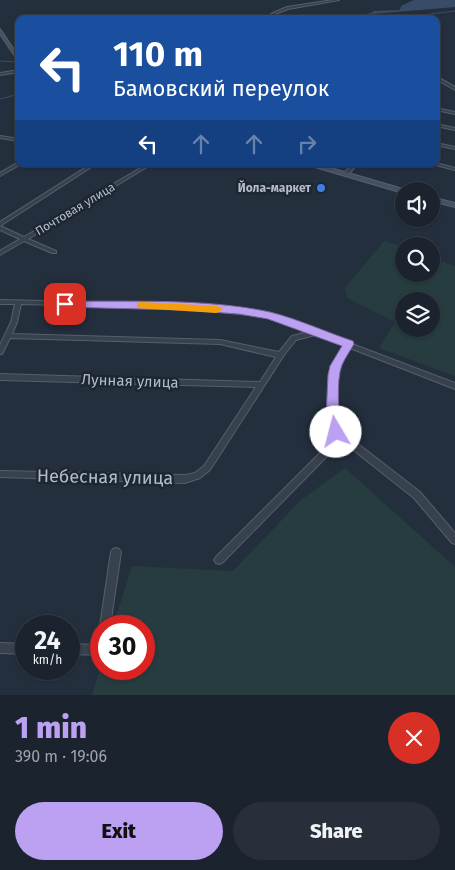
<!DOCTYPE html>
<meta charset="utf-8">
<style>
:root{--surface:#1b232e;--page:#282f3a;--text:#f1f3f6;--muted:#a0a4aa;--line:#39404a;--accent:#bca0f2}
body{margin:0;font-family:"Fira Sans",sans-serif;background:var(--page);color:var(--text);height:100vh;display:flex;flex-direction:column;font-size:19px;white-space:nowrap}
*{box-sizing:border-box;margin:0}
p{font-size:16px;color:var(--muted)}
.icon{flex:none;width:28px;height:28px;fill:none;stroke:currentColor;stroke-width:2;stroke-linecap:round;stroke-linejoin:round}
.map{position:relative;height:695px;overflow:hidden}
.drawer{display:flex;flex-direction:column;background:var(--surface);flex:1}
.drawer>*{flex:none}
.hud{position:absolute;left:15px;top:15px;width:425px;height:152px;border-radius:10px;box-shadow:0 1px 4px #0004,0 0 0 1px var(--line);background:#1a4fa0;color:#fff;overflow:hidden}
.fabs{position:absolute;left:395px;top:182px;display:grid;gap:10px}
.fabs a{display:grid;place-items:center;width:45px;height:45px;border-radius:50%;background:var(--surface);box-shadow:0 1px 4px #0004,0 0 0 1px var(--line);font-size:25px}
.speed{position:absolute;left:15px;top:615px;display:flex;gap:10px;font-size:25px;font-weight:700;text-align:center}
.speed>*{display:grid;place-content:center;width:65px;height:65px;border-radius:50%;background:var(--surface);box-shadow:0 1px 4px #0004,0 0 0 1px var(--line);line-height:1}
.speed small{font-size:12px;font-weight:400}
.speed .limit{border:8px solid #d22;background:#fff;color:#111}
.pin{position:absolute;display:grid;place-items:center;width:42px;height:42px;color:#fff;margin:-21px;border-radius:10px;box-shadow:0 2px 8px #0006}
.me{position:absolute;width:55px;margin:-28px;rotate:352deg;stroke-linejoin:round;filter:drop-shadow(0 0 4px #0008)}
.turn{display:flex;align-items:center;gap:18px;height:105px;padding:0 15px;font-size:22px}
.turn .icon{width:65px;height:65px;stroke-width:2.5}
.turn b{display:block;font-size:35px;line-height:42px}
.lanes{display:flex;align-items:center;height:48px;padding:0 15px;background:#0003;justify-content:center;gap:25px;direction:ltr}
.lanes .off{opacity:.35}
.round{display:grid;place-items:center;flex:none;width:52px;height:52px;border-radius:26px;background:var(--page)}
.summary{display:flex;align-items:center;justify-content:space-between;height:85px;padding:0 15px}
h1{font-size:30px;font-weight:800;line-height:38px;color:var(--accent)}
.cta{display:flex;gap:10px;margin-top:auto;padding:10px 15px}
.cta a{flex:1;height:58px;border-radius:30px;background:var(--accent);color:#111;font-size:20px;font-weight:800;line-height:58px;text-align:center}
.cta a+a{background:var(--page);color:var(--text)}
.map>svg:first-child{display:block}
.green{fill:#263c3f;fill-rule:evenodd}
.water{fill:#394c67}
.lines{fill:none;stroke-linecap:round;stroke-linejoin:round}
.stream{stroke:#394c67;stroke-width:1}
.street-casing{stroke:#565f6c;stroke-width:2}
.secondary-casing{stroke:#565f6c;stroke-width:2}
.street{fill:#38414e;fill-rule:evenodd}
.secondary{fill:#465061;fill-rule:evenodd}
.route{fill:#bca0f2;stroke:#7a689d}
.slow{fill:#f59e0b}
.shop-dot{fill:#3f7fe0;stroke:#1d2633;stroke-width:2}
.labels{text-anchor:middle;stroke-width:5;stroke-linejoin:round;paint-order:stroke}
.far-poi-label{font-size:12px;font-weight:bold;fill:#b4bcc9;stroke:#1d2633;text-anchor:end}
.far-street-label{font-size:12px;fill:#b4bcc9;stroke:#1d2633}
.street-label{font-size:15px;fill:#b4bcc9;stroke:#1d2633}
.near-street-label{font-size:18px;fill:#b4bcc9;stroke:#1d2633}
</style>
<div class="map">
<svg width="455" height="695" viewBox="0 0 455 695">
<rect width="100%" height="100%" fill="#242f3e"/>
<path class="green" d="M384,241l20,6v27h27v-17l24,9v110l-76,-28 16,-26 -48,-24 -2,-10zM404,301h27v28h-27z
M345,468l110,99v128h-363l9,-29v3h43v-43h-31l19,-60 101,5 68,-71z"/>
<path class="water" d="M414,0h41v7l-83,7 1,-3 27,-1 1,-4z"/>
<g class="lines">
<path class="stream" d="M422,15l33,-4
M341,19l33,-6
M0,61l16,1
M0,99l19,-5"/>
<defs>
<path id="street" d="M333,0h6l-51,9 -13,5 9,5h-4l-9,-5 16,-7z
M19,70v2l-19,3v-2z
M436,76l19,11v3l-19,-11z
M436,108l19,4v2l-19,-4z
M436,124l19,4v2l-19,-4z
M0,136l19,3v2l-19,-3z
M436,143l19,4v2l-19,-4z
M17,163l4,1 -21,12v-3z
M436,163l19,5v2l-23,-6z
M91,164h5l-96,62v-4z
M147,164h5l-124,75 28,12v2h-4l-28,-12 -24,14v-4l20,-12 -20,-9v-4l24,11z
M353,164h4l-9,11h-4v-2z
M0,300l182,4 87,9 78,29h4l1,2 103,39v6l-105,-41c-4,6 -8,12 -11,18 -7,19 -4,45 1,64l80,62 35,41v11l-3,-1 -38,-45 -72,-57 -120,122 -3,1 -3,-1 -2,-3 2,-3 120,-120c-12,-10 -9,-56 -4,-70 3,-8 8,-14 12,-21l-29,-11 -19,5 -12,15 -74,115 -10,8 -15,5 -185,-6v-6l185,4 10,-2 9,-7 52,-79 -256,-7v-6l260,8 16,-25 -56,-13 -210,-6 -8,16h-2v-9l11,-23 4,-18h-15zM21,304l161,4 86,9 40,15 -16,4 -13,16 -59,-12 -208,-6 5,-12z
M116,548l3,1 2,3 -11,74h-9v3l-1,-3 11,-74 2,-3z
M0,643l26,1v10l-26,-1z
M69,644l32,1v10l-32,-1z"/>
<path id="secondary" d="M0,29l19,28v5l-19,-28z
M307,164h10l93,27 -7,2 -95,-28z
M431,197l24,6v4l-24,-6z"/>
</defs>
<use href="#street" class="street-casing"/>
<use href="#secondary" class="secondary-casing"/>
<use href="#street" class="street"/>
<use href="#secondary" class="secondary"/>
</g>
<path class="route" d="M65,301c66,1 140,-3 205,11 28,7 56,20 83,29l1,3c-4,7 -9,14 -12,21 -6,15 -4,52 1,67l-2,3h-10l-5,-16 2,-44 2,-9 12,-20 -74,-27 -29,-5 -57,-4 -121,-3 -1,-3z"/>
<path class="slow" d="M141,302l76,4 6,3 -6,4 -80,-5v-5z"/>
<circle class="shop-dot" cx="321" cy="188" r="5"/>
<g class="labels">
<g class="far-poi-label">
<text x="311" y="192">Йола-маркет</text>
</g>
<g class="far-street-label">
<text transform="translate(75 209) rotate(-31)" y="4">Почтовая улица</text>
</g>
<g class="street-label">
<text transform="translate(130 381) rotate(2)" y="5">Лунная улица</text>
</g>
<g class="near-street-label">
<text transform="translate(105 477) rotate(1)" y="6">Небесная улица</text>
</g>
</g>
</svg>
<div class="fabs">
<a><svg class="icon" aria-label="sound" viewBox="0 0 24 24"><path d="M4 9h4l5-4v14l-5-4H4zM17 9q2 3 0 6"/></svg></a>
<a><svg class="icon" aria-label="search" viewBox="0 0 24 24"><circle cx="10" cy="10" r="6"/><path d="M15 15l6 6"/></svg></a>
<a><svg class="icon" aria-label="layers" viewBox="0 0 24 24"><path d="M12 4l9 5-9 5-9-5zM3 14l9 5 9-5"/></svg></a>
</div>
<div class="speed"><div>24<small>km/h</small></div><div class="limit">30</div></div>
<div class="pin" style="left:65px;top:304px;background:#d93025"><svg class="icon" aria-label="arrive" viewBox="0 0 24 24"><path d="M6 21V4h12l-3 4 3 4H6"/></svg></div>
<svg class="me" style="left:336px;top:432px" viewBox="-20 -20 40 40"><circle r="19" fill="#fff"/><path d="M0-13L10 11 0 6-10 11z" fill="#bca0f2"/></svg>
<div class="hud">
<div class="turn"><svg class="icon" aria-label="left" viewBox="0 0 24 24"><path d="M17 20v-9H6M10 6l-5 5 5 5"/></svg><div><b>110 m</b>Бамовский переулок</div></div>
<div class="lanes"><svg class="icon" aria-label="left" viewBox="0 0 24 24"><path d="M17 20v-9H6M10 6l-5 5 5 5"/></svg><svg class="icon off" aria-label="ahead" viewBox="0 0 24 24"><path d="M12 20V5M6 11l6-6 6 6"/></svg><svg class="icon off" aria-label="ahead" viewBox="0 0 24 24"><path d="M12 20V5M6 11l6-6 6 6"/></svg><svg class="icon off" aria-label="right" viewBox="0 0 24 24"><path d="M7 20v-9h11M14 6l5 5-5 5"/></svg></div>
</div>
</div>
<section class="drawer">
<div class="summary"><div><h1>1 min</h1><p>390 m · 19:06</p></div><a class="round" style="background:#d93025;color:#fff"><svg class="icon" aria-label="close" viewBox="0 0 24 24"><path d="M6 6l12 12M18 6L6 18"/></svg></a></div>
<div class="cta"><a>Exit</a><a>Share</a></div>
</section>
